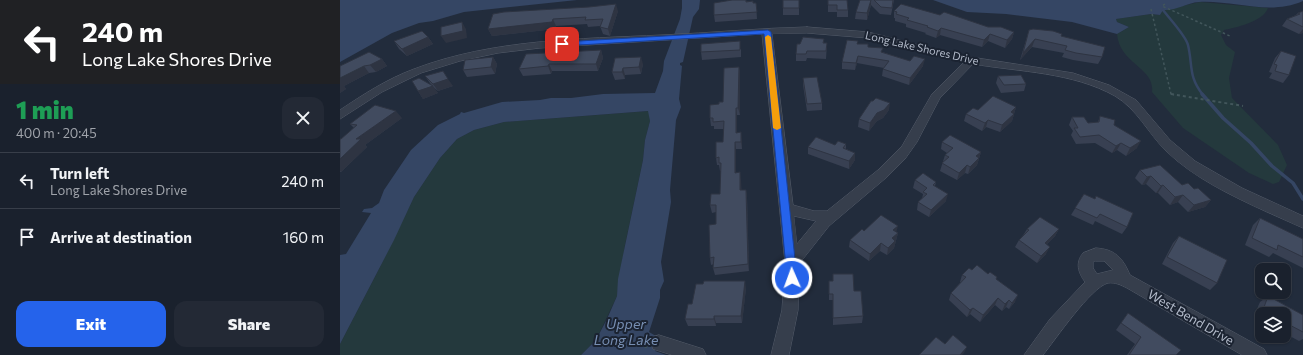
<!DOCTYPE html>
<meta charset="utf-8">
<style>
:root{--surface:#1a212d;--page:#232935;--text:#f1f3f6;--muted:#9fa3aa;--line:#383e49;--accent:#2563eb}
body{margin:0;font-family:Commissioner,sans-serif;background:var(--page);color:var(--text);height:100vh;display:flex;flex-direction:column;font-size:15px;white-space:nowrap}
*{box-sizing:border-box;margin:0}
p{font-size:13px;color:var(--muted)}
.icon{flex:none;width:22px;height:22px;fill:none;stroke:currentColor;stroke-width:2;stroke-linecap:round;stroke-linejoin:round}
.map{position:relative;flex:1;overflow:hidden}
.side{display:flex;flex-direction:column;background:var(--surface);width:340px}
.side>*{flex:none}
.top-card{background:#202124;color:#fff;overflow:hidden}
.controls{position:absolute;left:915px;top:263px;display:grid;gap:8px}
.controls a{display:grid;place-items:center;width:36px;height:36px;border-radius:8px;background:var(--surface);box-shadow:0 1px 3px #0004,0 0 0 1px var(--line);font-size:20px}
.pin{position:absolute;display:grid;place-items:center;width:34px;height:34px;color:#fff;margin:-17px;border-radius:8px;box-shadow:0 2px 6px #0006}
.me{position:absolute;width:44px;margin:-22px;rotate:358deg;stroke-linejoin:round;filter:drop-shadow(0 0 3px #0008)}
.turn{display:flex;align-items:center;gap:14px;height:84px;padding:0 16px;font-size:18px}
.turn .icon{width:52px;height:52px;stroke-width:2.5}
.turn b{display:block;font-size:28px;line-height:34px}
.round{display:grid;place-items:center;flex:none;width:42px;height:42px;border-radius:12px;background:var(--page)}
.summary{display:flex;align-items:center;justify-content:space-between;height:68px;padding:0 16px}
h1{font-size:24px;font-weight:800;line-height:30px;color:#1e9e55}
.action{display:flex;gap:8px;margin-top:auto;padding:8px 16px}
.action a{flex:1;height:46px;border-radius:12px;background:var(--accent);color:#fff;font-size:16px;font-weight:800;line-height:46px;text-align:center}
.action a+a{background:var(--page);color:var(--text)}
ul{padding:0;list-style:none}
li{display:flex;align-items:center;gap:12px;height:56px;padding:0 16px;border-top:1px solid var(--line)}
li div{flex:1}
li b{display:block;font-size:15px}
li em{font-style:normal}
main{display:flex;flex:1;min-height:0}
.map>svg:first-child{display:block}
.green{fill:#24393d}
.water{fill:#354664}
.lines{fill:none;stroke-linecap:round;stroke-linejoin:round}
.stream-far1{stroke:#354664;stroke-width:2.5}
.stream{stroke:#354664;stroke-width:3.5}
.minor-casing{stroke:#545c6a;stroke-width:1}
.path-far2{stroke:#42565b;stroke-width:1.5;stroke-dasharray:2.5 2.5;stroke-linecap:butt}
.path-far1{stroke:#42565b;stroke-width:2;stroke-dasharray:3 3;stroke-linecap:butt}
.path{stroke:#42565b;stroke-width:2.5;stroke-dasharray:3.5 3.5;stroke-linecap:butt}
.minor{fill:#363e4c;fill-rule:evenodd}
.wall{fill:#384052}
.shaded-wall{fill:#2e3442}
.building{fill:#414b5f;stroke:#2e3442}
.route{fill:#2563eb;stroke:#184099}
.slow{fill:#f59e0b}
.labels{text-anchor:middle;stroke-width:4;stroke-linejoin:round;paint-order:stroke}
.street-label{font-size:11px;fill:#b1b9c8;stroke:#1b2331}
.near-street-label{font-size:13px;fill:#b1b9c8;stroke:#1b2331}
.near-water-label{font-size:14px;font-style:italic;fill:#778eb2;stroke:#1b2331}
</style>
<main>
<section class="side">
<div class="top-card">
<div class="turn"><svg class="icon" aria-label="left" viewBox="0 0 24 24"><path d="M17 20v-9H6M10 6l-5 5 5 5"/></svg><div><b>240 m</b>Long Lake Shores Drive</div></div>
</div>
<div class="summary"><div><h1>1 min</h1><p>400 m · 20:45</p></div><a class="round"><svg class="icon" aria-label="close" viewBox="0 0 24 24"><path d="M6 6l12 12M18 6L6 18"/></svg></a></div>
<ul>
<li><svg class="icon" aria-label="left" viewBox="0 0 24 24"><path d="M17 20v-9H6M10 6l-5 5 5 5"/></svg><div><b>Turn left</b><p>Long Lake Shores Drive</p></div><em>240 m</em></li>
<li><svg class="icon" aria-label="arrive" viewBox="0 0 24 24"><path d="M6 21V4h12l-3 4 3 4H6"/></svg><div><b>Arrive at destination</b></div><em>160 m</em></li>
</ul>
<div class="action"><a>Exit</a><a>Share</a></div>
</section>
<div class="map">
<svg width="963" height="355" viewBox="0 0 963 355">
<rect width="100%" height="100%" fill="#222c3c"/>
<path class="green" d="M860,2l68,6c-4,13 -33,20 -44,22l-3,5 5,10 9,7 -6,26 3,20 46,47 9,20 -8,17 -6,2 -24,-11 -66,-45 -31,-36c3,-25 -32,-27 -35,-58l12,-7 -12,-5 -1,-3 35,-5 9,1 3,-5z
M309,111l1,10 -5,19 -2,20 -18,85 -8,51 -21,44 -15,15h-241v-11l39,-75 35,-72 26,-39 17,-19 17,-9 30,-8z"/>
<path class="water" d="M0,0h237l-113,12 -31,9 -14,2 -27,10 -52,29z
M342,0h18l-1,9 -6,8 -10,45 -3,1v2l2,1 -3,33 2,8 -5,13 -1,12 -5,58 1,12 -10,60 3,19 -4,9v8l-11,34 12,7 -6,12 11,4h-85l15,-15 11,-21 10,-23 1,-17 25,-119 2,-20 5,-19 -2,-10 -144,11 -30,8 -17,9 -17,19 -26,39 -20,43 -54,104v-89l6,-1 25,-41 -9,-1 2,-3 8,-1 7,-5 5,-13 27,-40 27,-25 22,-11 1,-2 3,1 38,-11 38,-2 11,-2h20l32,-4 52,-1 8,-22 1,-10 16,-42 2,-11z
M593,0h370v1c-34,15 -69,-1 -104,1 -13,1 -23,9 -36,8l-3,5 -9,-1 -35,5 1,3 12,5 -12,7 -45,-12 -66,-8 -39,-2z"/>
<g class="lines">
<path class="stream-far1" d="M823,10c6,8 23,26 25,35 5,21 0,31 15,50"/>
<path class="stream" d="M862,94l21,24 28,25 21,23 21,17 10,16"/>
<defs>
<path id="minor" d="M467,27l61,5 90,23 115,18 36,12 27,15 34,40 25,21 47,27 61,28v12c-12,-5 -24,-11 -36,-16 -35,-16 -73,-34 -101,-61 -18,-18 -29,-42 -51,-55 -43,-24 -95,-24 -142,-32l-33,34 -23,44 -12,17 -18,18 -58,49 -30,38 -1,46 -9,45h-18l11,-45 3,-47 -23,-229 -222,14 -42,5 -38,8 -39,12 -39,19 -42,27v-9c24,-16 47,-31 74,-41 79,-30 165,-30 248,-34 49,-2 97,-7 145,-8zM467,33l61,5 96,24 -32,32 -30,52 -24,24 -51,41h-13l-21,-6 -21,-171zM454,216l22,5 -19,23z
M756,248c19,1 27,10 34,27l134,74 3,6h-25l-115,-67c-6,-3 -12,-6 -19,-5 -17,4 -53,57 -65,72h-19l26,-36 35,-37c-7,-10 -10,-19 -2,-29zM756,261h8l9,9 -16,4 -4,-6v-6z
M319,335l44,14 3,6h-34l-19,-6 -2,-6 2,-6z"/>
</defs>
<use href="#minor" class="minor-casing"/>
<path class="path-far2" d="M825,4l-3,2 68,30
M811,9l20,85 3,1"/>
<path class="path-far1" d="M831,94l72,12"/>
<path class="path" d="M298,344l9,3"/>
<use href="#minor" class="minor"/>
</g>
<path class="wall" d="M459,0v15h-16v-7z
M488,0l20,10v7h-11v-5h-9z
M520,0h34l-3,15 -11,-1 -9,-9 -4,15 -12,-1 1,-7z
M406,1l7,2h3l1,16 -42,3 -1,-7z
M278,11l-8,25 -7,-2 -3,-8 -12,1 -1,-3 -31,2 -1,3 -63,7 -4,-7 5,-15z
M554,11l46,4 48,12 26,5 -2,7 -7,9 -17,-7 -6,6 -42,-12 -4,3 -11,-4 1,-1 -20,-6v-3l-11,-3v-3h-1z
M963,11v22l-4,1 -17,-8 5,-7 9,-4 2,-2z
M689,30l32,6 41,21 -4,7 -25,-4 -11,-3 2,-4 -32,-6 -12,13z
M88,37l5,7 -26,12 -8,-7 -5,-8z
M484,39v4h3l-1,16 -19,-1 -1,3h-10v-7l4,-10z
M517,44l11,3 55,19 -14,19 -27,-9 1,-7 1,-1 -27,-5 -2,7 -13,-1v-7z
M401,49v8l-39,3 -1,-8z
M261,50l2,8 -5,13h-46l-1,3 -28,2 -4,-7z
M941,51l8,24 -6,8 -14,-5 3,-5 -3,-1 6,-14z
M153,57l4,7 -2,10 -28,3 -4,-7z
M275,58l28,6 -2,10 -16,1v4l-10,1 -3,-8z
M42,59l5,7 -11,6 -7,1 -25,13 2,3 -6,4v-27z
M399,67l1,7v41h-3v18l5,7v9h-6v23l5,8v10h5l1,7 2,74 -34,4 -2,-7 1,-4 -3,1 -1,-7 6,-34v-12l-4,1 -2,-8 10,-11 1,-23h-1l-1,-6h-2l-1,-7 7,-16 1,-13h-10v-3h-3l-1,-8 9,-14 4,-2z
M85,76l28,10 -15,5 -5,-4 5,6 -15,6 -5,-8 14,-5z
M658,76l28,8 -2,7 -23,2 -5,-10z
M463,78l19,25v7l-15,1 -4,-26z
M676,107l-4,14 -12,11 -14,-5 -4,4 -18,-10 2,-7 12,-4z
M549,110l-6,8 -6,3 -8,10 -11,-4 1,-8z
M760,116l14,9 23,23 -11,8 -9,-6 -5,3 -17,-10 -19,1 -5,-9 2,-4 -4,-6 3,-8 16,6 10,-1z
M62,118l-37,27 2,2 -26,25h-1v-33h1l13,-11 -4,-4z
M602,142l39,10 -4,13 -9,9 -3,-1 -8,7 -17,-9 5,-16 2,-2 -6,-4z
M506,144v5l9,4v7l-6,9 -41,-15v-7z
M800,170l54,19 17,11 -6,7 -17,5 -10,-10 -8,3 -12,-12h-2l-10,-9 -4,1 -7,-7z
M575,180l21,2 -1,4 11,15 -17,16 -12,-7 1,-8 4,-3 1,-5 -10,-6z
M744,194l43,33 -5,7 -27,-13 -2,4 -22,-10z
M920,218l43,21v29l-30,-15 -4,4 -24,-12 8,-20z
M687,229h32l-4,7 -8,8 -1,10 -9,9 -22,-16 4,-7 5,-6z
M524,231l33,1 1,1 -4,15 -7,7 -7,-4 -11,10 -20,-14 1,-7z
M839,236l38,47 -7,7 -48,-26 11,-21z
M632,270l16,4 9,3 -1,3 19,22 -6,7 -3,-2 -4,4 -7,-6 -15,17 -10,-8 -3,3 -18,-17 2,-7 10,-11h-1l2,-7z
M406,288l-4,35h-26v3h-28l-3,-7 7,-15z
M489,288l25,3 9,25 -1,7 -29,2v-25h-4z
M928,296l35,19v24l-4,2 -15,-8v-19h-22v7l-8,-5 6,-14z
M788,313l48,42h-49l8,-11 -19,-14z"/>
<path class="shaded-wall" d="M531,0v5l-4,15v-7z
M276,4l2,7 -8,25 -2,-7z
M213,19l3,7 -1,3 -63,7 -4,-7z
M122,22l4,7 1,9 -21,5 -5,-7z
M601,28l-1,7 -4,3 2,-7z
M963,29v4l-4,1z
M674,32l-2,7 -7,9 2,-8z
M650,34l-2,7 -6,6 2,-7z
M88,37l5,7 -26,12 -5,-7z
M695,39l-3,8 -12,13 3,-7z
M261,50l2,8 -5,13 -2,-7z
M518,56l-1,7 -2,7 1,-7z
M153,57l4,7 -2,10 -4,-7z
M301,57l2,7 -2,10 -2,-7z
M42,59l5,7 -11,6 -6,-7z
M585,59l-2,7 -14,19 1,-7z
M209,64l3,7 -1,3 -3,-8z
M24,66l5,7 -25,13 2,3 -6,4v-15z
M399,67l1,7v41l-2,-7z
M283,68l2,7v4l-3,-7z
M108,79l5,7 -15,5 -5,-7z
M93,86l5,7 -15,6 -5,-8z
M550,103l-1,7 -6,8 -6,3 -8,10 1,-8 7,-10z
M676,107l-4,14 -12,11 2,-7 9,-13z
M396,108l1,7v25l-1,-7z
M56,111l6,7 -37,27 2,2 -26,25 -1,-1v-12l16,-20z
M648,120l-2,7 -4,4 3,-8z
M401,132l1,8v9l-1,-7z
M801,141l-4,7 -11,8 4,-8z
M395,142l1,7v31l-1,-7z
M781,143l-4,7 -5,3 4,-7z
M641,152l-4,13 -9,9 2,-7 6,-11z
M515,153v7l-6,9v-8z
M627,165l-2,8 -8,7 2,-7z
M400,172l1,8 1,17 -2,-7z
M811,176l-5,8 -4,1 5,-8z
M823,185l-5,8h-2l5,-7z
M406,190l1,7 2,74 -1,-7z
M608,194l-2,7 -17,16 2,-7z
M843,195l-5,7 -8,3 5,-8z
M871,200l-6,7 -17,5 6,-7z
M558,226l-2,7 -3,-3z
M719,229l-4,7 -14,14 4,-7z
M558,233l-4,15 -7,7 1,-7 4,-10z
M541,243l-1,8 -11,10 1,-7z
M710,247l-4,7 -9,9 4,-7z
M405,281l1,7 -4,35 -1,-7z
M678,295l-3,7 -6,7 3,-6z
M658,298l-3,7 -15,17 3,-7z
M669,300l-3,7 -4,4 3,-7z
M633,308l-3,6 -3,3 3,-7z
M374,316l2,7v3l-2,-7z
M627,347l-3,6 -2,2h-2z"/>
<path class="building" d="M392,0h14v2l7,-1v2h3l1,9 -43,3v-12z
M443,0h16v8h-16z
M488,0h19l1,10h-11v-5h-9z
M520,0h11l-4,13 -11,-1z
M534,0h19l-1,8 -11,-1z
M276,4l-8,25 -8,-2 3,-8 -18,1 1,-3 -33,2 -1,3 -64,7 5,-15 11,-2 85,-5z
M561,4l39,11 4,-3 44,15h13l13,5 -7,8 -17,-6 -6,6 -43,-12 -3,3 -11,-4 1,-1 -21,-6 2,-2 -13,-4 1,-2 -3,-1z
M963,11v16l-16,-8 13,-5 -2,-1z
M122,22l1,9 -22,5v-9z
M693,29l20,2 9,3 -1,2 44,11 -3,10 -26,-4 -11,-3 2,-4 -32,-7 -12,14 6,-23z
M82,31l6,6 -26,12 -8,-8z
M463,37l21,2 -1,4h4l-1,8h-19l-1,3h-10l1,-10h3z
M507,40l11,1 -1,3h11v3l15,1 -2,4 29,9 4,-5 11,3 -15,19 -27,-9 6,-8 -31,-5 -2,7 -14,-1z
M400,41v9l-39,2v-8z
M261,50l-5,14h-47l-1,2 -29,3 7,-15z
M941,51l15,5 -7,19 -14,-4 2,-6 -3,-1z
M29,52l13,7 -12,6 -6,1 -24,12v-12z
M153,57l-2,10 -28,3 2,-10z
M301,57l-2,10 -16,1 -1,4h-10l3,-14z
M399,67l-1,41h-2v25l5,-1v10h-6v31l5,-1v18h6l2,74 -35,4 1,-11 -4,1 -1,-33 7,-1v-19h-6l1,-11h9l1,-31h-2v-6l-3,1v-16h7l1,-21 -11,1v-4h-3v-13l9,-1v-2h4l1,-34z
M103,71l5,8 -15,5 -8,-8z
M681,75l5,9 -22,1 -6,-9z
M477,77l5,26 -15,1 -4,-26z
M79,78l14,8 -15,5 -6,-10z
M653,96l23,11 -5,5 3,2 -12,11 -14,-5 -3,3 -19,-9 7,-6 5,2z
M536,98l14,5 -6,7 -7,3 -7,10 -11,-4 12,-18h2z
M35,105l21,6 -40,28h5l-21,20v-20h1l16,-14 -7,-1z
M760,116l15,4 -1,5 27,16 -11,7 -9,-5 -5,3 -17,-11 -19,2 -6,-9h4l-6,-11h12l4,6 11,-1z
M610,135l31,17 -5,4 3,2 -9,9 -3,-2 -8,8 -17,-10 7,-6 -4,-2 8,-7 -11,-6z
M476,137l19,8 3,-4 8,3 -3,4 12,5 -6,8 -41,-14z
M820,165l22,20 6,-2 6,6 4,-1 13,12 -17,5 -11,-10 -8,2 -12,-12 -2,1 -10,-10 -4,1 -7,-7z
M583,173l13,9 -3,3 15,9 -17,16 -13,-8 9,-8 -4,-2 4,-4 -12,-8z
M744,194l11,5 1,-3 37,17 -6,14 -27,-13 -3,4 -22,-10z
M541,215l17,11 -5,4 5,3 -6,5 3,3 -7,7 -7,-5 -11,11 -20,-14 12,-11 2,2z
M700,217l19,12 -14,14 5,4 -9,9 -22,-16 10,-10 -2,-1z
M920,218l43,21v18l-25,-12 -1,5 -25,-12z
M839,236l48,24 -10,23 -50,-26z
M637,265l11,9 2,-2 7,5 -1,2 22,16 -6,8 -3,-3 -4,4 -7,-6 -15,17 -10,-7 -3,2 -19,-17 15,-16 -4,-2 7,-7 3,2z
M493,274h20l1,17h7l2,25 -30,2v-24h-4v-13h4z
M364,281h41l-4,35h-27v3h-29l3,-15h4l4,-20h7z
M928,296l35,19v17l-19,-10v-8h-14l-7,-4z
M788,313l53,37 -5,5h-47l12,-18 -20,-14z
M613,335l14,12 -7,8h-41l17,-18 9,7z"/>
<path class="route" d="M428,30l3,2 26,246 -1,3h-8l-1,-3 -23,-244 -202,12 -4,-2 4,-2z"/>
<path class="slow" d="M428,35l3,2 10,91 -4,2 -4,-2 -8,-91z"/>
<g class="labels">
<g class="street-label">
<text transform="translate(582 48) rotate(13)" y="4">Long Lake Shores Drive</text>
</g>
<g class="near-street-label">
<text transform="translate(851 317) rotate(30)" y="5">West Bend Drive</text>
</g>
<g class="near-water-label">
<text x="286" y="329">Upper<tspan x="286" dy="16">Long Lake</tspan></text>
</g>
</g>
</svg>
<div class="controls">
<a><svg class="icon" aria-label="search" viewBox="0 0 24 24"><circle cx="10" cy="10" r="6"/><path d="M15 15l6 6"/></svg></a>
<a><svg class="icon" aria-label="layers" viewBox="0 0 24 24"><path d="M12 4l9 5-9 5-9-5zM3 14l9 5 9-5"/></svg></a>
</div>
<div class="pin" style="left:222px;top:44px;background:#d93025"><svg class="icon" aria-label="arrive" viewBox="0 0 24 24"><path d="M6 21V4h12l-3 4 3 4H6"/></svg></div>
<svg class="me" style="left:452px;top:278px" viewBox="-20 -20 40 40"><circle r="17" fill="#2563eb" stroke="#fff" stroke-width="3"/><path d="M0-11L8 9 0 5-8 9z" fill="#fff"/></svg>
</div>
</main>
